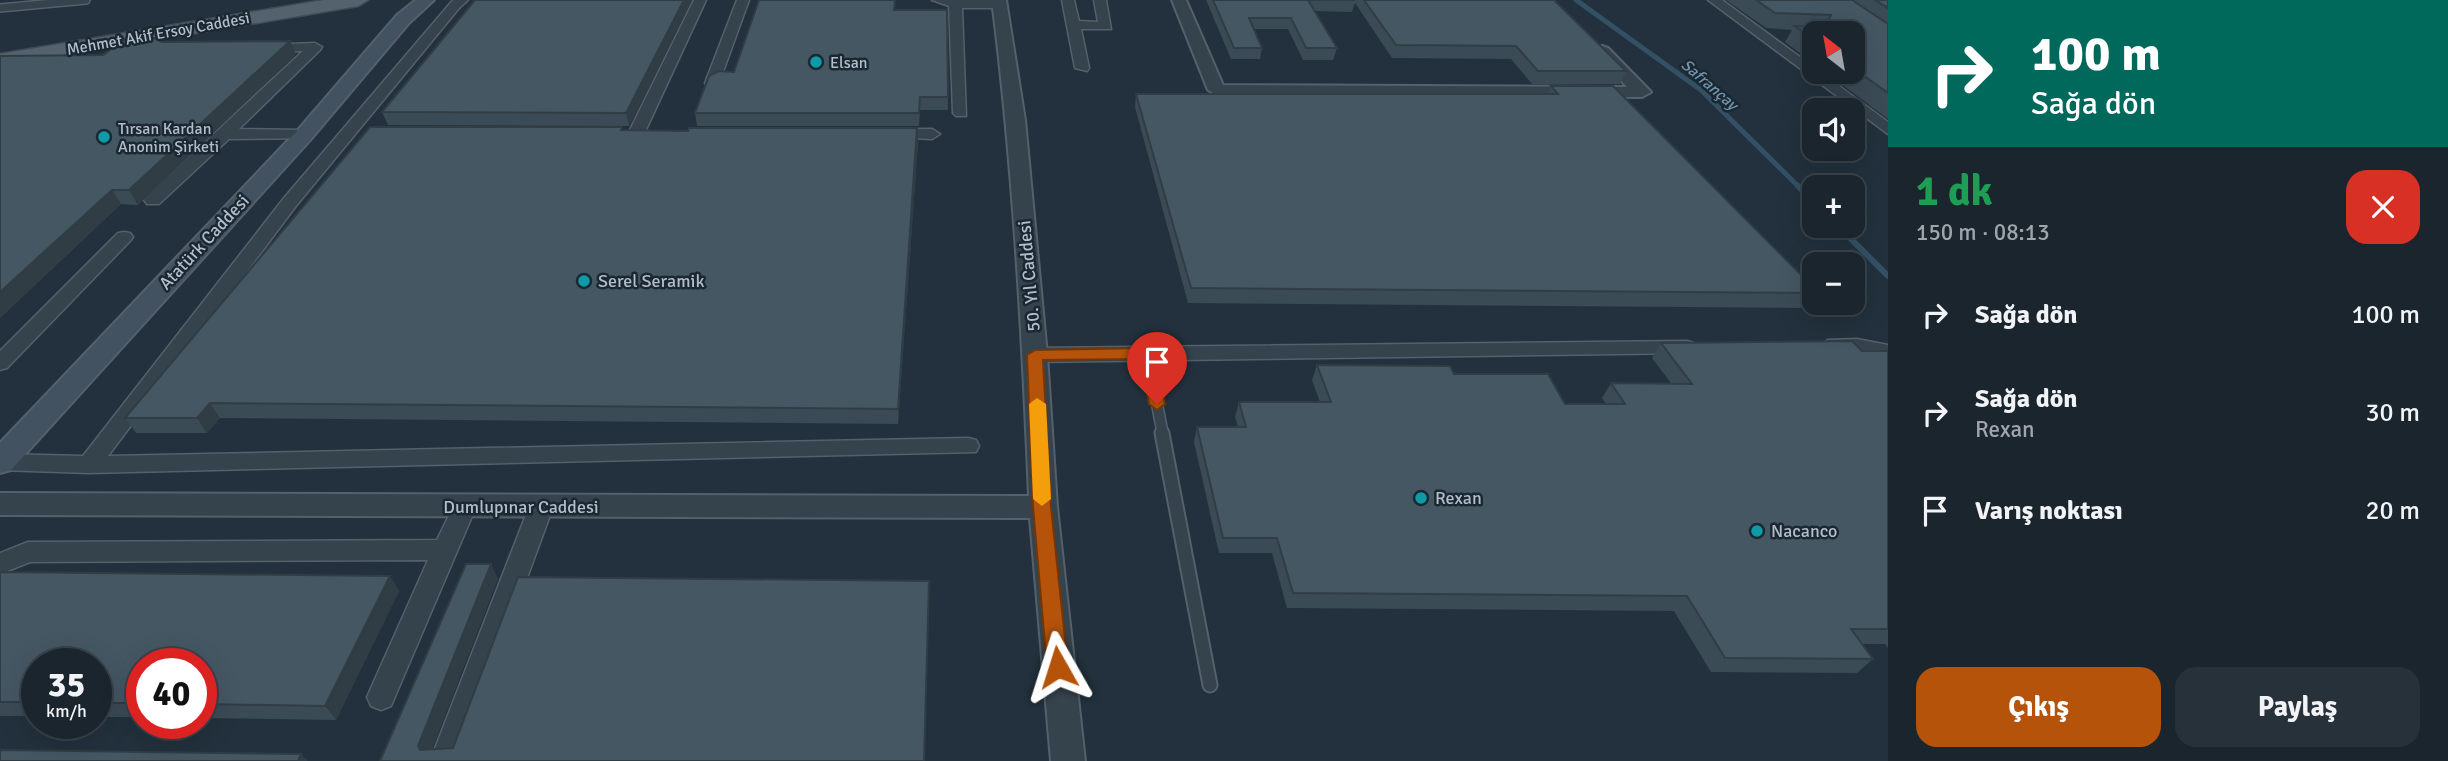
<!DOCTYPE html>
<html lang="tr">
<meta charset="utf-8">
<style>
:root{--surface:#1a252e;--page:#27313a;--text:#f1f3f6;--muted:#9fa5aa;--line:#38424a;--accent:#b45309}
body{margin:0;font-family:Signika,sans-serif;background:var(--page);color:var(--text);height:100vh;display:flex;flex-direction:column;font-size:26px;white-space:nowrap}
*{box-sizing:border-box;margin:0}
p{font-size:23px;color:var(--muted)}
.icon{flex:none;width:38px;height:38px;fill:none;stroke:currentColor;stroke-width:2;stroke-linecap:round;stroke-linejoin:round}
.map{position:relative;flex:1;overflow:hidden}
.panel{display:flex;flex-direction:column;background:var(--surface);width:560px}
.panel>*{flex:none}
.banner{background:#00695c;color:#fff;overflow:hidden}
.needle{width:46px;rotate:329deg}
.buttons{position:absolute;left:1802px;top:21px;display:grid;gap:14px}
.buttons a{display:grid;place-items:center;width:63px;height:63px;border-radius:14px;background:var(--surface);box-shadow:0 7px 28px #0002,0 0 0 2px var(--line);font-size:35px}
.speed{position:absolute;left:21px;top:648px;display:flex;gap:14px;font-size:35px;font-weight:700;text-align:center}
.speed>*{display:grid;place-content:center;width:91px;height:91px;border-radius:50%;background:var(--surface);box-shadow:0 7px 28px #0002,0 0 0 2px var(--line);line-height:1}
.speed small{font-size:18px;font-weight:400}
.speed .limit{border:10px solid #d22;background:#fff;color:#111}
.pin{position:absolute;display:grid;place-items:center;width:60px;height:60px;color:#fff;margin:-72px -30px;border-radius:50% 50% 50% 0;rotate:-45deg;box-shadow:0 0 7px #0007}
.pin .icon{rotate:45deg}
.me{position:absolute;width:77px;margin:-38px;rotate:354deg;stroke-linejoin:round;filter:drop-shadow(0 0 5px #0008)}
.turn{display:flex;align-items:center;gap:24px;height:147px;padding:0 28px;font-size:32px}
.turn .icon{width:91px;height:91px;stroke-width:2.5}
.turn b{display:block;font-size:49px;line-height:60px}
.round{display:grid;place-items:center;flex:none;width:74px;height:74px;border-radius:21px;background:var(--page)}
.headline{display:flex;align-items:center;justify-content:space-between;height:119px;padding:0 28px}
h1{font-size:42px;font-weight:700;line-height:52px;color:#1e9e55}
.primary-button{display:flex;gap:14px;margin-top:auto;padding:14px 28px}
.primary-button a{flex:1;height:80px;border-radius:21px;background:var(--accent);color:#fff;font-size:28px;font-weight:700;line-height:80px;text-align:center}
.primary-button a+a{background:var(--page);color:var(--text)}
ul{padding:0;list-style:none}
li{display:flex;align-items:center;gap:21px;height:98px;padding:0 28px}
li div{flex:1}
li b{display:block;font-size:26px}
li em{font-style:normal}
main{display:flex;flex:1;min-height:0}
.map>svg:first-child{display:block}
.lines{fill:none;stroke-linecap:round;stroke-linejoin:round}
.stream-far1{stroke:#345065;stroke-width:5}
.stream{stroke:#345065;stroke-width:6}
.service-far2-casing{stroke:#54606b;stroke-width:10}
.service-far1-casing{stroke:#54606b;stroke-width:13}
.service-casing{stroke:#54606b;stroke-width:17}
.minor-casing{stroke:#54606b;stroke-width:3}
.tertiary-casing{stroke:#54606b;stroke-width:4}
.secondary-casing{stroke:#54606b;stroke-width:4}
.primary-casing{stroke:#3f4c56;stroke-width:3}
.service-far2{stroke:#35434d;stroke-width:7}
.service-far1{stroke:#35434d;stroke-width:10}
.service{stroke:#35434d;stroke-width:13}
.minor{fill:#35434d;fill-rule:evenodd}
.tertiary{fill:#35434d;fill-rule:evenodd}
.secondary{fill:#435260;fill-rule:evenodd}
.primary{fill:#53626d;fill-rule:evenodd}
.wall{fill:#3b4b55}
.shaded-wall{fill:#303d45}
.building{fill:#455763;stroke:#303d45;stroke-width:2}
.route{fill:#b45309;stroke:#753606;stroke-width:2}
.slow{fill:#f59e0b}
.culture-dot{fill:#0f9aa8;stroke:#1b2832;stroke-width:2.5}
.labels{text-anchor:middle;stroke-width:5;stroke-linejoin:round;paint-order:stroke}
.far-street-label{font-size:16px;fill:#b1bdc8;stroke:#1b2832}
.far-poi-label{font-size:16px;fill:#b1bdc8;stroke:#1b2832;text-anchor:start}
.far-water-label{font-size:16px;font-style:italic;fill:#7094ad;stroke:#1b2832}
.street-label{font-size:18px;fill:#b1bdc8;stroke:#1b2832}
.poi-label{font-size:18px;fill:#b1bdc8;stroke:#1b2832;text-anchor:start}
</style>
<main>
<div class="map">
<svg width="1888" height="761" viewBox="0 0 1888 761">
<rect width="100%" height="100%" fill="#22313d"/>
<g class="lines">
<path class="stream-far1" d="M1576,0l125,90 99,98"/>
<path class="stream" d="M1798,186l17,17
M1838,226l50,50"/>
<defs>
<path id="service-far2" d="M0,8l86,-8"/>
<path id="service-far1" d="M1147,353l16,82"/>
<path id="service" d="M1162,433l48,252"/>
<path id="minor" d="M453,0h15l-8,7 -164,199 -188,250 860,-18 8,2 3,6 -3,6 -887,21 -89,-3v-16l83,2 201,-258z
M694,0h12l-62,134 -2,3h-12l-2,-3z
M737,0h12l-30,83 -7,4 -5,-1 -2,-3z
M932,0h68l6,4 -6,4h-38l4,108h-10l-3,-3 -4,-107z
M1062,0h12l5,21 19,1 -4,-22h12l5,29h-30l8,39 -2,3 -12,-3z
M1708,0h14l93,68v4h5l68,50v12z
M315,43l7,4 -2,3 -81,79 65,1 6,2v6l-81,1 -70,65h-12l-3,-4 3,-4 156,-145 -36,1 -7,-4 2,-3z
M892,129h40l8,5 -8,5 -46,-2v-6z
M124,232l6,1 3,4 -3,4 -123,127 -7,2v-19l118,-118z
M1857,339l31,6v14l-31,-6 -29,1 -10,-7 10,-7z
M1687,341l7,2 3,5 -3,5 -659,9 -10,-7 10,-7z
M464,498l8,3 4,6 -85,199 -10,4 -10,-4 -4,-9 61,-137 -398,2 -30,12v-21l28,-11 409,-2 19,-39z
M541,498l8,3 4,6 -93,254h-30l99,-254 4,-6z"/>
<path id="tertiary" d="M992,0h14l19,120 22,235 10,152 28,254h-34l-21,-243 -1030,-3v-22l1029,3c-7,-166 -16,-331 -37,-496z
M1172,0h14l37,85 404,2 -33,-36 8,-5 6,2 43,44 -9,5 -425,-2 -9,-5z"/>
<path id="secondary" d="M416,0h18l-25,23 -98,116 -300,331 -11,3v-30l297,-312 100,-116z"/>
<path id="primary" d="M324,0h44l-10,6 -358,60v-12z"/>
</defs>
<use href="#service-far2" class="service-far2-casing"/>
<use href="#service-far1" class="service-far1-casing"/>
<use href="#service" class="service-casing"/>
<use href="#minor" class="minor-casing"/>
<use href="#tertiary" class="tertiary-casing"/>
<use href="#secondary" class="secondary-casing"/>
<use href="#primary" class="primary-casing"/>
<use href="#service-far2" class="service-far2"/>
<use href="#service-far1" class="service-far1"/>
<use href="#service" class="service"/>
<use href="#minor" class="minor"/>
<use href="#tertiary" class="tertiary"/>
<use href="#secondary" class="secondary"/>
<use href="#primary" class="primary"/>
</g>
<path class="wall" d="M692,0l-63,126 -241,-1 -6,-13z
M1206,0h348l72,71 -6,13h-88l-21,-25 -119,-1 -37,-55 -3,9 -38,-1 23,37 -4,12h-30l-15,-31h-34l8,19 -2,11h-29z
M1726,0h162v119l-63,-47h28v-39h-38v31l-30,-22 7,-12 -26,-2z
M896,10h51l1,100h-28l-1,16h-222l-2,-13 39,-41z
M162,42l134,12 -158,151 -17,-1 -121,114 103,-263z
M1551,86l264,203v10l-7,9 -620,-5 -53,-196 1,-13h412z
M623,130l295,12 -20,282 -678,-6 -13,15h-71l-11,-15z
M1661,343l227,8v297l-3,-4h-23l11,15 -16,14 -146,-1 -37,-61 -387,-3 -15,-55h-53l-25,-111 3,-15h41l-3,-10 4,-15h81l-8,-22 5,-15 137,9 111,30h41l-4,-6 9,-15h60l-19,-25z
M0,572l390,4 9,15 -63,129 -135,-2v-55h-59v54h-46v-54h-59v53h-37z"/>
<path class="shaded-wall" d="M684,0h8l-63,126 -3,-13z
M290,41l6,13 -158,151 -9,-15z
M917,128l1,14 -20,282v-15z
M112,190l9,14 -121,114v-26z
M210,403l10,15 -13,15 -10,-15z
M491,564l7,15 -70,181 -10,-14z
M390,576l9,15 -63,129 -11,-14z
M301,754l7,7h-10z"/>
<path class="building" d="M475,0h209l-58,113 -244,-1z
M759,0h136l-1,10h53l1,87h-28l-1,16h-224l14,-37 10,-5 15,1z
M1213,0h142h-47l29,48h-31l-15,-30h-42l13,30h-28z
M1364,0h190l72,71h-88l-22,-25 -120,-1z
M1756,0h96l36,24v69l-35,-25v-35h-38v7l-20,-14 30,1 6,-12 -56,-2z
M1875,0h13v8z
M155,38l7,4 128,-1 -161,149h-17l-112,102v-236l103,-1 22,-16z
M1551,86h62l202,203v4l-624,-5 -55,-194h422z
M370,127h252l-1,3 67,1 1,-3h228l-19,281 -688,-6 -13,15h-72z
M1852,341l10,10h26v278h-37l22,30 -148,-1 -38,-62 -394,-3 -16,-55h-54l-26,-111h49l-7,-25h92l-14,-37 133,1 4,8h94l17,30h60l-14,-21 81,1 -31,-41z
M466,564h25l-73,182 2,4 33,-2 65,-171 411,4 -5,180h-544z
M0,572l390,4 -65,130 -124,-2v-41h-59v40h-46v-40h-59v39h-37z
M0,750l301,4 -3,7h-298z"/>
<path class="route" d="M1147,348l8,5 10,51 -8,6 -8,-6 -8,-45 -98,1 8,147 17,160 -3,7 -7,2 -8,-2 -3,-7 -14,-160 -6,-152 8,-5z"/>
<path class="slow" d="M1037,398l9,6 5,95 -9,7 -9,-7 -4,-95z"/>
<g class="culture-dot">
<circle cx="816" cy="62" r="7"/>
<circle cx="104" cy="137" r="7"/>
<circle cx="584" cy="281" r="7"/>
<circle cx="1421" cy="498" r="7"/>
<circle cx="1757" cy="531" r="7"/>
</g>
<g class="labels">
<g class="far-street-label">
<text transform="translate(158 33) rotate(-10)" y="6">Mehmet Akif Ersoy Caddesi</text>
</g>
<g class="far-poi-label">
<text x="830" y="68">Elsan</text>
<text x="118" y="134">Tırsan Kardan<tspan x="118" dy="18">Anonim Şirketi</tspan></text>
</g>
<g class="far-water-label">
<text transform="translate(1710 84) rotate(41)" y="6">Safrançay</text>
</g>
<g class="street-label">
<text transform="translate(204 242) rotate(-47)" y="6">Atatürk Caddesi</text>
<text transform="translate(1029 276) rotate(-95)" y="6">50. Yıl Caddesi</text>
<text x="521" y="513">Dumlupınar Caddesi</text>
</g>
<g class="poi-label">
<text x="598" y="287">Serel Seramik</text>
<text x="1435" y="504">Rexan</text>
<text x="1771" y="537">Nacanco</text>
</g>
</g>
</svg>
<div class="buttons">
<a><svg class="needle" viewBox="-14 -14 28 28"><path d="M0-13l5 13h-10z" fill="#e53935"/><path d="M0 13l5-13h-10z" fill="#9fa5aa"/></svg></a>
<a><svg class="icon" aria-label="sound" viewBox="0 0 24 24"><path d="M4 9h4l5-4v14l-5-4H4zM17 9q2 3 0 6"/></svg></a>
<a>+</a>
<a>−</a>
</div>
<div class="speed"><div>35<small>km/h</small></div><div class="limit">40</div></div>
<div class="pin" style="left:1157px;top:404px;background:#d93025"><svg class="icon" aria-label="arrive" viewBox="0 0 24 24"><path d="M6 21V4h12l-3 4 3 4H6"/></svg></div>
<svg class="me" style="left:1058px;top:667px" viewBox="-20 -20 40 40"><path d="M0-17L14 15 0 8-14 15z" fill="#b45309" stroke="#fff" stroke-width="4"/></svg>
</div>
<section class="panel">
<div class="banner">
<div class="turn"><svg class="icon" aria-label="right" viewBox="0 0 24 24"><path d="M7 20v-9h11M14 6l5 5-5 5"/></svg><div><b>100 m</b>Sağa dön</div></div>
</div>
<div class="headline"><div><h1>1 dk</h1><p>150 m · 08:13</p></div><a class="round" style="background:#d93025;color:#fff"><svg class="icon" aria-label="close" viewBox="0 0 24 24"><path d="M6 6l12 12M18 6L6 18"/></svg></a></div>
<ul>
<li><svg class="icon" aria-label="right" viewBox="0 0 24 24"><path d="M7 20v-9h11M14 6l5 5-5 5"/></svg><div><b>Sağa dön</b></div><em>100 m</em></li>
<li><svg class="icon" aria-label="right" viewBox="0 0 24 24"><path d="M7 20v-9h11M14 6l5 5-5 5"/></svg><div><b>Sağa dön</b><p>Rexan</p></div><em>30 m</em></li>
<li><svg class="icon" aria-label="arrive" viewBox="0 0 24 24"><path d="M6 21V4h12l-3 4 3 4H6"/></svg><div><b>Varış noktası</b></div><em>20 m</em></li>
</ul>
<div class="primary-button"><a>Çıkış</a><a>Paylaş</a></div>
</section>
</main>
